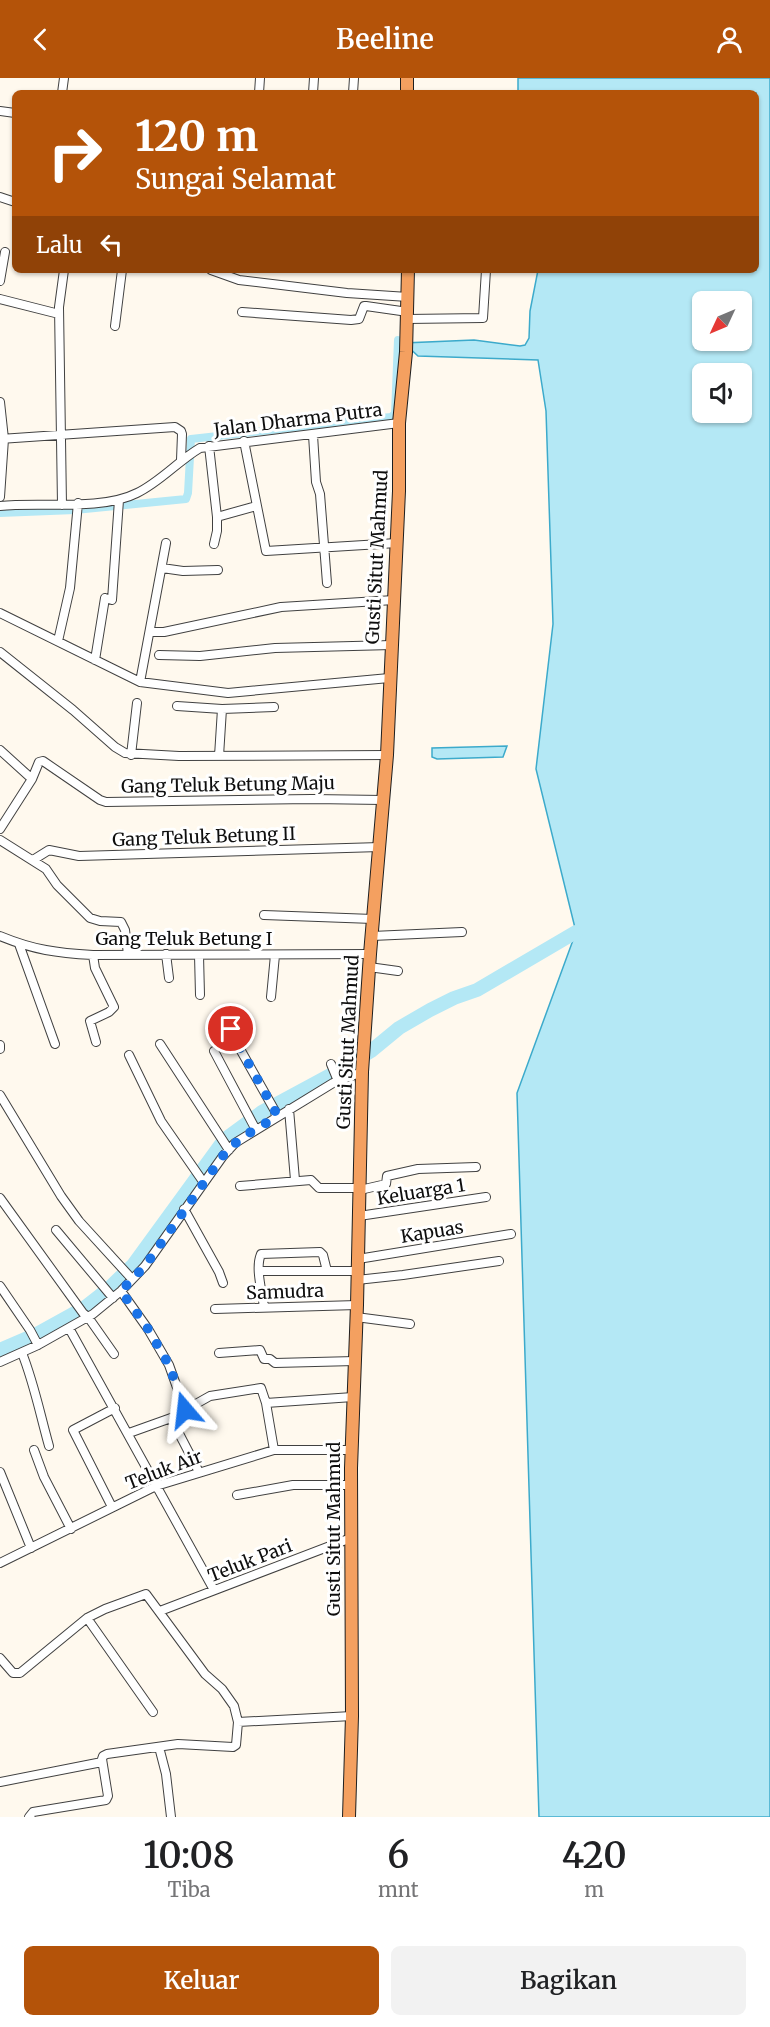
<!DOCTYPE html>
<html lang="id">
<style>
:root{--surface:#fff;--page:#f2f2f2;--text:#202124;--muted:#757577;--accent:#b45309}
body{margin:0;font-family:Merriweather,serif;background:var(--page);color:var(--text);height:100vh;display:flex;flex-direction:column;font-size:22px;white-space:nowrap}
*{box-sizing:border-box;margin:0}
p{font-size:20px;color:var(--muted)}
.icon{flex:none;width:33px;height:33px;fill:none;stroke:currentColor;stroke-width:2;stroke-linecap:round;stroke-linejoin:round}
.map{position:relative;height:1739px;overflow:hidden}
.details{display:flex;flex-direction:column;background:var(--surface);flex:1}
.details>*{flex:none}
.hud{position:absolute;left:12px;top:12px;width:747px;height:183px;border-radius:9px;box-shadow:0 2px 4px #0004;background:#b45309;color:#fff;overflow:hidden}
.needle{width:39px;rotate:226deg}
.buttons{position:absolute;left:692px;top:213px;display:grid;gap:12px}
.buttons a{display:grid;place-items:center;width:60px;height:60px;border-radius:9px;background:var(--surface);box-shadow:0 2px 4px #0004;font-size:30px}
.pin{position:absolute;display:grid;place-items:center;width:51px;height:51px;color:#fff;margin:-26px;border:3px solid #fff;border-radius:50%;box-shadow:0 2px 6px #0007}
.me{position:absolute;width:66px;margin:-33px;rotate:343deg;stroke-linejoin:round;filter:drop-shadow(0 0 4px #0008)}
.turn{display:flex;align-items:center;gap:21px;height:126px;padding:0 24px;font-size:27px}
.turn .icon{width:78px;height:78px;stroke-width:2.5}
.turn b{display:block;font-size:42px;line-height:51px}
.then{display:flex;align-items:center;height:57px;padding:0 24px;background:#0003;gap:12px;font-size:22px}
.eta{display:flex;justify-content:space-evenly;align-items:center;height:102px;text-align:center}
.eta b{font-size:36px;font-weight:600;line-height:42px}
.action{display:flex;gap:12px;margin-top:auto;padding:12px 24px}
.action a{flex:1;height:69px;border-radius:9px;background:var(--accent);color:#fff;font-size:24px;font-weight:600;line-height:69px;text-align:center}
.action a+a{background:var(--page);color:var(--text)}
header{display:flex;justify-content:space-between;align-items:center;height:78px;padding:0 24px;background:var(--accent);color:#fff;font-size:27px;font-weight:600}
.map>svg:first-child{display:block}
.water{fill:#b4e8f5;stroke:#3caacb;stroke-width:1.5;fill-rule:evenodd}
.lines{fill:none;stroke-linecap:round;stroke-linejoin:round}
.canal{stroke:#b4e8f5;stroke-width:8}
.river{stroke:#b4e8f5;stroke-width:14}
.minor-casing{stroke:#414141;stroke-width:10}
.trunk-casing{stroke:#1f1f1f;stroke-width:14}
.minor{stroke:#fff;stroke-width:8}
.trunk{stroke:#f4a060;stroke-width:12}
.route{stroke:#1a73e8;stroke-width:10;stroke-dasharray:0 18}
.labels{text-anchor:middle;stroke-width:6;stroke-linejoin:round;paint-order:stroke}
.street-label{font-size:18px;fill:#0e0e0e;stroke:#fff}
</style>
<header><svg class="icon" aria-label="back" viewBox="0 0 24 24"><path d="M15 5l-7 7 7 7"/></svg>Beeline<svg class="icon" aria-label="person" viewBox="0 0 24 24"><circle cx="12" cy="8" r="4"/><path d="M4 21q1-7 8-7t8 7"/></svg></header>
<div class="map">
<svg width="770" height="1739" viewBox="0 0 770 1739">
<rect width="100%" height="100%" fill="#fff9ee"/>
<path class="water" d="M518,0h252v1739h-231l-22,-724 59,-161 -40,-163 17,-145 -7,-213 -8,-51 -120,-4 -14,-13 70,-3 46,6 5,-1 4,-7 1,-27 8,-41h218v-177h-238zM702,224h39v38h-39zM702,296h39v38h-39z
M507,668l-4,11 -66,2 -5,-2v-9z"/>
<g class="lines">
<path class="canal" d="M0,435l75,-3 111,-11 2,-6 3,-54 200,-22 4,-3 3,-74 6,3"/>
<path class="river" d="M0,1272l37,-16 47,-26 23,-18 26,-25 91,-125 38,-28 76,-41 33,-20 28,-23 31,-18 24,-12 23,-8 99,-58"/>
<defs>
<path id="minor" d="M62,15l2,-15
M259,15l1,-15
M313,15l1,-15
M353,15l1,-15
M0,33l15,2
M0,119l15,5
M211,192l28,10 108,13 61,4
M0,203l5,-29
M0,221l59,15
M242,234l109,8 8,-1 5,-13h2l42,6
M407,241l76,-1 3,-48
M115,248l7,-56
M0,324l4,37 -4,58
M313,357l3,47 4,12 7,89
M0,361l175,-12 6,4 1,3 -1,26
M244,363l22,110 131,-8
M209,368l8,71
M62,427l-3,-198 5,-37
M0,428c39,-4 102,5 137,-13 23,-11 41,-32 63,-45l199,-25
M214,466l3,-13v-14l39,-11
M162,490l21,3 35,-1
M0,535l140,69 26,-139
M150,554h14l117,-25 113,-7
M58,563l12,-53 8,-85
M0,574l73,58 42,37 10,6 54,3 208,-1
M159,577l41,1 75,-8 117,-3
M95,582l10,-62 7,2 7,-100
M140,604l88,11 161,-15
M177,628l45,3
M0,672l32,29 7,-17 4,-1 57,39 6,2 206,-3 71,1
M131,677l6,-52
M219,678l3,-47 52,-2
M0,751l32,-50
M0,762l46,29 11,16 33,33 10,3 21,1 4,8 3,24
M33,782l16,-10 30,6 301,-9
M264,837l109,4
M0,858c34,14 57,17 93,19l277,-1
M372,858l90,-4
M19,866l36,100
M166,876l3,24
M93,877l2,13 19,39 -5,5 -19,9 6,21
M199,877l1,40
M369,889l29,4
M271,919l4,-42
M231,951l9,20 35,62 1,6
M160,966l69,106
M0,967v4
M214,973l42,79
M129,977l32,66 43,62
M331,986l7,17
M0,1017l61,101 18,25 53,58
M289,1031l6,71
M240,1108l71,-6 8,8h41
M360,1112l26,-6 1,-8 31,-7 58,-2
M0,1120l83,115 5,4 26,37
M184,1131l35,63 4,11
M359,1138l127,-19
M56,1152l57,68
M358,1181l153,-25
M259,1193h99
M357,1202l46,-5 96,-14
M0,1208l30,44 8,15
M121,1213l27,38 21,36 16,45
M264,1229c-2,-16 -9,-39 -3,-53l59,-2 3,3 4,16
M215,1231l142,-4
M356,1239l54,7
M69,1250l145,262
M22,1275c12,30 18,61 27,93
M219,1275l41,-3 4,9h6l5,4 80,-2
M0,1284l38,-17 55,-31 28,-23 24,-25 78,-110 12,-13 98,-60 29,-11
M266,1325l87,-6
M171,1340l28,54
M129,1355l42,-15 39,-22 51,-8 5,15 8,47
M34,1372l10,27 27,52
M0,1394l31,76
M237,1417l56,-10h58
M112,1429l-39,-77 42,-22
M0,1485l156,-77 118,-36h77
M160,1533l191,-73
M87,1540l66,94
M0,1580l13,15h7l67,-55 18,-9 41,-15 59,80 17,15 12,17 4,16
M159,1669l7,27 5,43
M0,1704l102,-20
M29,1739l4,-5 73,-12 2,-4 -6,-37 1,-3 4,-2 71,-10 55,3 3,-2 2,-23 114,-6"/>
<path id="trunk" d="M407,15v-15
M349,1739l3,-101 -1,-248 6,-163 5,-233 8,-118 17,-199 12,-264v-68l7,-71 2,-82"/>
</defs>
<use href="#minor" class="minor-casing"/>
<use href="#trunk" class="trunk-casing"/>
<use href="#minor" class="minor"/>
<use href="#trunk" class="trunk"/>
</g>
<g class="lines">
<path class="route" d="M185,1332l-16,-45 -21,-36 -27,-38 24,-25 80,-113 16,-15 35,-21 -1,-6 -35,-63 -9,-19"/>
</g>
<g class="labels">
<g class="street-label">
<text transform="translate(298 342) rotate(-7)" y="6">Jalan Dharma Putra</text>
<text transform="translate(377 479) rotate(-87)" y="6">Gusti Situt Mahmud</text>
<text transform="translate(228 707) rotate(-1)" y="6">Gang Teluk Betung Maju</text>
<text transform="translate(204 759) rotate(-2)" y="6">Gang Teluk Betung II</text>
<text x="184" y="867">Gang Teluk Betung I</text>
<text transform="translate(348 964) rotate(-87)" y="6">Gusti Situt Mahmud</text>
<text transform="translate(421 1114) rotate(-9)" y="6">Keluarga 1</text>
<text transform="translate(432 1154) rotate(-9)" y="6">Kapuas</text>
<text transform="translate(285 1214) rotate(-2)" y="6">Samudra</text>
<text transform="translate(164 1392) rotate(-21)" y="6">Teluk Air</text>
<text transform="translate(334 1451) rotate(-90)" y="6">Gusti Situt Mahmud</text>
<text transform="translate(250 1483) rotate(-21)" y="6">Teluk Pari</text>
</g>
</g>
</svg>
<div class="buttons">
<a><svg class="needle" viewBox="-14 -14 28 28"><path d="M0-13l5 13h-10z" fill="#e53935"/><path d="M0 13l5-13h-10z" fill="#757577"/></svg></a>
<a><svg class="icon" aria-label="sound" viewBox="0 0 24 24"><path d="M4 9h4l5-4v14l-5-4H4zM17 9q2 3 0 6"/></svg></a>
</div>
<div class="pin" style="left:231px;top:951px;background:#d93025"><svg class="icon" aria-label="arrive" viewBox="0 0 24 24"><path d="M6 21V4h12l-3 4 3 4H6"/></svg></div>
<svg class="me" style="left:185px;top:1332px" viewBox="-20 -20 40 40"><path d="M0-17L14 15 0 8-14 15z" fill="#1a73e8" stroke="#fff" stroke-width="4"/></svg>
<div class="hud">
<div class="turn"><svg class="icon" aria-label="right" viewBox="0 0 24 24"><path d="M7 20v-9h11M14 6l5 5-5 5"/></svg><div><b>120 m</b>Sungai Selamat</div></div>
<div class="then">Lalu<svg class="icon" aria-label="left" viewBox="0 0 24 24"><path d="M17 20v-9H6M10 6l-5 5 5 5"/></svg></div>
</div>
</div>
<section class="details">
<div class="eta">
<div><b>10:08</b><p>Tiba</p></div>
<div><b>6</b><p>mnt</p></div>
<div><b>420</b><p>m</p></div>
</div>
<div class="action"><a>Keluar</a><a>Bagikan</a></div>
</section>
